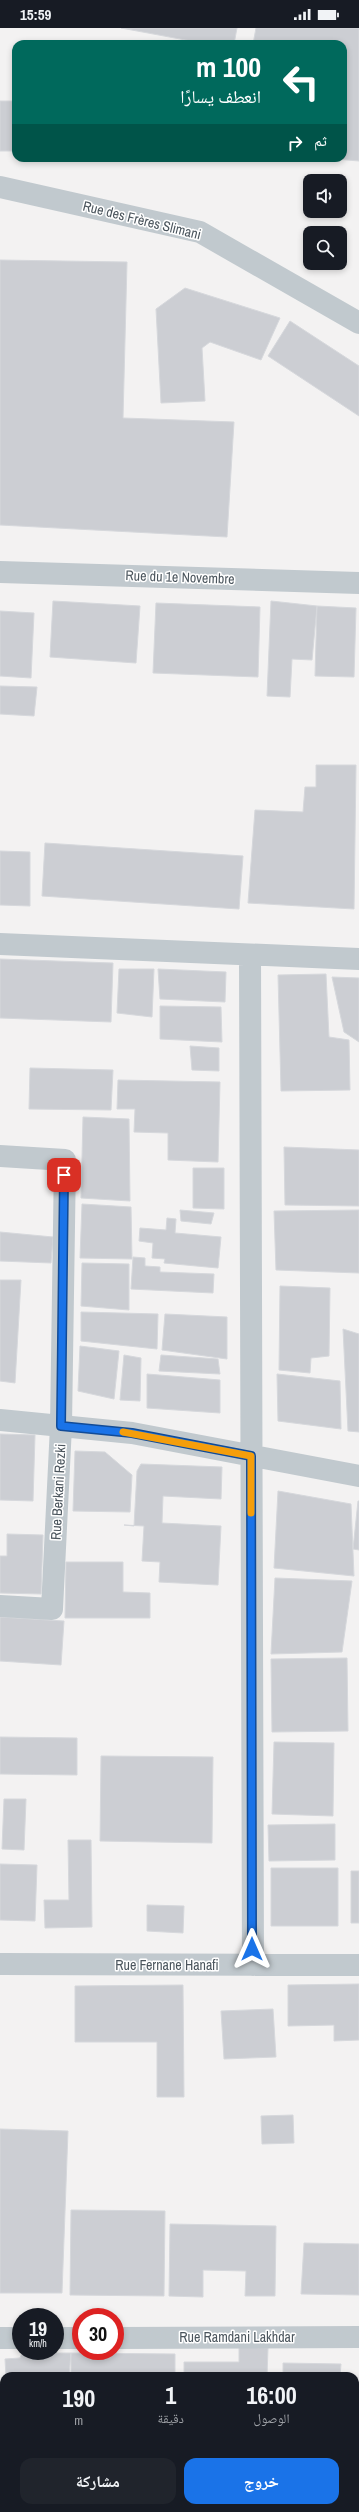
<!DOCTYPE html>
<html lang="ar">
<meta charset="utf-8">
<style>
:root{--surface:#171b24;--page:#20242c;--text:#f1f3f6;--muted:#9ea1a6;--accent:#1a73e8}
body{margin:0;font-family:"Archivo Narrow","Noto Naskh Arabic",sans-serif;background:var(--page);color:var(--text);direction:rtl;height:100vh;display:flex;flex-direction:column;font-size:15px;white-space:nowrap}
*{box-sizing:border-box;margin:0}
p{font-size:13px;color:var(--muted)}
.icon{flex:none;width:22px;height:22px;fill:none;stroke:currentColor;stroke-width:2;stroke-linecap:round;stroke-linejoin:round}
.map{position:relative;flex:1;overflow:hidden;direction:ltr}
.side{position:absolute;left:0px;top:2344px;width:359px;height:140px;display:flex;flex-direction:column;background:var(--surface);border-radius:12px 12px 0 0;box-shadow:0 2px 6px #0003;direction:rtl}
.side>*{flex:none}
.banner{position:absolute;left:12px;top:12px;width:335px;height:122px;border-radius:12px;box-shadow:0 2px 6px #0003;direction:rtl;background:#00695c;color:#fff;overflow:hidden}
.controls{position:absolute;left:303px;top:146px;display:grid;gap:8px}
.controls a{display:grid;place-items:center;width:44px;height:44px;border-radius:8px;background:var(--surface);box-shadow:0 2px 6px #0003;font-size:20px}
.speed{position:absolute;left:12px;top:2280px;display:flex;gap:8px;font-size:20px;font-weight:700;text-align:center}
.speed>*{display:grid;place-content:center;width:52px;height:52px;border-radius:50%;background:var(--surface);box-shadow:0 2px 6px #0003;line-height:1}
.speed small{font-size:10px;font-weight:400}
.speed .limit{border:6px solid #d22;background:#fff;color:#111}
.pin{position:absolute;display:grid;place-items:center;width:34px;height:34px;color:#fff;margin:-17px;border-radius:8px;box-shadow:0 2px 6px #0006}
.me{position:absolute;width:44px;margin:-22px;rotate:0deg;stroke-linejoin:round;filter:drop-shadow(0 0 3px #0008)}
.turn{display:flex;align-items:center;gap:14px;height:84px;padding:0 20px;font-size:18px}
.turn .icon{width:52px;height:52px;stroke-width:2.5}
.turn b{display:block;font-size:28px;line-height:34px}
.then{display:flex;align-items:center;height:38px;padding:0 20px;background:#0003;gap:8px;font-size:15px}
.eta{display:flex;justify-content:space-evenly;align-items:center;height:68px;text-align:center}
.eta b{font-size:24px;font-weight:700;line-height:28px}
.button{display:flex;gap:8px;margin-top:auto;padding:8px 20px}
.button a{flex:1;height:46px;border-radius:12px;background:var(--accent);color:#fff;font-size:16px;font-weight:700;line-height:46px;text-align:center}
.button a+a{background:var(--page);color:var(--text)}
.status{display:flex;justify-content:space-between;align-items:center;height:28px;padding:0 20px;background:var(--surface);direction:ltr}
.status svg{height:11px;fill:currentColor}
.map>svg:first-child{display:block}
.building{fill:#ccced3;stroke:#d6d8dc}
.lines{fill:none;stroke-linecap:round;stroke-linejoin:round}
.minor{stroke:#c1c9ce;stroke-width:22}
.route-casing{stroke:#114b97;stroke-width:10}
.route{stroke:#1a73e8;stroke-width:7}
.slow{stroke:#f59e0b;stroke-width:7}
.labels{text-anchor:middle;stroke-width:3;stroke-linejoin:round;paint-order:stroke}
.street-label{font-size:14px;fill:#4b555d;stroke:#fff}
</style>
<div class="status"><b>15:59</b><svg viewBox="0 0 49 12"><path d="M0 12V9h3v3zM5 12V6h3v6zM10 12V3h3v9zM15 12V0h3v12zM26 1h20v11H26zM47 4h2v5h-2z"/></svg></div>
<div class="map">
<svg width="359" height="2484" viewBox="0 0 359 2484">
<rect width="100%" height="100%" fill="#f3f2f2"/>
<path class="building" d="M121,0h116l-3,16h-27z
M256,0h103v133l-36,-3h20v-114h-90z
M15,60l1,63h-16v-50h14z
M0,232l127,2 -4,156 111,4 -7,115 -227,-12z
M185,260l95,30 -19,42 -51,-18 -8,6 3,53 -44,2 -5,-94z
M290,293l69,45v50l-91,-60z
M53,573l87,5 -4,57 -86,-6z
M271,573l46,5 -5,54 -20,-1 -2,38 -23,-1z
M156,575l104,4 -2,70 -105,-4z
M317,578l39,2 -2,69 -39,-1z
M0,583l34,2 -3,65 -31,-2z
M0,658l37,1 -3,29 -34,-2z
M316,737h40l-2,144 -106,-6 7,-93 48,2 2,-25h11z
M45,815l198,13 -4,53 -197,-13z
M0,823l30,1v54l-30,-1z
M0,931l113,4 -2,59 -111,-4z
M119,941h35l-2,48 -35,-4z
M158,941l68,3 -1,30 -65,-3z
M326,946l3,63 20,3 1,50 -69,1 -3,-116z
M332,949l27,1v64l-15,-10z
M160,978l61,1 1,35 -62,-3z
M190,1018l29,2v23l-27,-1z
M30,1040l83,2 -2,40 -82,-1z
M118,1052l102,2 -2,80 -50,-2v-27l-34,-1 1,-23h-18z
M83,1089l46,2 1,82 -49,-3z
M284,1119l75,3v56l-74,-1z
M193,1140h31v41l-31,-1z
M82,1176l49,3 1,52 -52,-1z
M180,1182l34,3 -3,11 -30,-3z
M359,1182v63l-83,-3 -2,-59z
M167,1190l9,1 -1,14 46,4 -3,31 -54,-5 1,-4 -13,-1 1,-15 -14,-2 1,-13 26,2z
M0,1204l53,5 -2,26 -51,-2z
M133,1229l12,1v8l15,1v5l54,2 -1,19 -82,-4z
M82,1235l47,1v46l-48,-4z
M0,1252h21l-6,103 -15,-2z
M280,1258l50,2 -1,68 -18,2 -1,15 -31,-3z
M81,1284l77,2 -1,35 -76,-8z
M165,1286l62,3v42l-65,-9z
M343,1301l16,5v98l-11,-1z
M80,1318l39,5 -5,48 -36,-8z
M124,1327l17,3 -1,43 -20,-1z
M161,1327l57,4 2,15 -61,-3z
M147,1346l73,6v33l-73,-5z
M277,1346l63,7 1,48 -63,-8z
M0,1406l35,1 -2,66 -33,-1z
M75,1423l30,1 27,23 -2,37 -57,-1z
M141,1436l81,3 -1,32 -58,-3 -1,27 59,3 -3,59 -59,-3 1,-20 -18,-1 2,-35 -20,-1 10,1 3,-55z
M278,1463l73,13 3,72 -80,-8z
M358,1473h1v49l-6,-1z
M7,1506l36,1 -2,59 -41,-1v-37h7z
M66,1534h57v30l27,1v25h-85z
M275,1550l77,3 -10,71 -71,2z
M0,1589l64,4 -3,44 -61,-4z
M347,1630l1,73 -76,1 -1,-73z
M0,1709l77,1v37l-77,-1z
M274,1714l60,1 -1,73 -61,-2z
M101,1728l112,1 -1,86 -112,-2z
M4,1771h22l-2,51 -22,-1z
M335,1796v36l-66,1 -1,-36z
M68,1812h23l1,87 -47,1 -1,-28h25z
M0,1836l37,1 -2,56 -35,-1z
M271,1840h67v58h-67z
M351,1843h8v52h-8z
M147,1877l37,1 -1,27 -36,-2z
M359,1956v56l-25,1v-16l-46,1v-41z
M183,1957l1,112h-27v-55h-82v-56z
M273,1981l3,48 -52,2 -3,-48z
M293,2087l1,28 -32,1 -1,-28z
M0,2101l68,2 -6,162h-62z
M71,2182l94,1 -1,85 -94,-1z
M170,2196l106,2 -1,70h-30l1,-25 -43,-1v27l-34,-1z
M304,2215l55,1v51l-58,-1z
M239,2319l29,1 -1,28h-83v-14h55z
M22,2325h49l-2,23h-63l-1,-17 15,-1z
M71,2325l104,1v22h-104z
M283,2335l58,1 -1,12h-57z
M355,2460h4v24h-58l-1,-4h55z
M238,2480h31l-1,3 -30,-1z"/>
<g class="lines">
<path class="minor" d="M0,159l200,45 159,91
M0,544l359,11
M0,916l359,15
M250,927l3,1010
M0,1128l65,4 -4,266 -9,183 -52,-3
M0,1392l132,13 227,43
M0,1936l359,1
M0,2310h21
M55,2310h26
M115,2310l244,-1"/>
</g>
<g class="lines">
<defs>
<path id="route" d="M64,1147l-3,251 71,7 119,23 1,493"/>
</defs>
<use href="#route" class="route-casing"/>
<use href="#route" class="route"/>
<path class="slow" d="M123,1404l128,24v57"/>
</g>
<g class="labels">
<g class="street-label">
<text transform="translate(142 192) rotate(14)" y="5">Rue des Frères Slimani</text>
<text transform="translate(180 549) rotate(2)" y="5">Rue du 1e Novembre</text>
<text transform="translate(58 1464) rotate(-87)" y="5">Rue Berkani Rezki</text>
<text x="167" y="1942">Rue Fernane Hanafi</text>
<text x="237" y="2314">Rue Ramdani Lakhdar</text>
</g>
</g>
</svg>
<div class="controls">
<a><svg class="icon" aria-label="sound" viewBox="0 0 24 24"><path d="M4 9h4l5-4v14l-5-4H4zM17 9q2 3 0 6"/></svg></a>
<a><svg class="icon" aria-label="search" viewBox="0 0 24 24"><circle cx="10" cy="10" r="6"/><path d="M15 15l6 6"/></svg></a>
</div>
<div class="speed"><div>19<small>km/h</small></div><div class="limit">30</div></div>
<div class="pin" style="left:64px;top:1147px;background:#d93025"><svg class="icon" aria-label="arrive" viewBox="0 0 24 24"><path d="M6 21V4h12l-3 4 3 4H6"/></svg></div>
<svg class="me" style="left:252px;top:1921px" viewBox="-20 -20 40 40"><path d="M0-17L14 15 0 8-14 15z" fill="#1a73e8" stroke="#fff" stroke-width="4"/></svg>
<div class="banner">
<div class="turn"><svg class="icon" aria-label="left" viewBox="0 0 24 24"><path d="M17 20v-9H6M10 6l-5 5 5 5"/></svg><div><b>100 m</b>انعطف يسارًا</div></div>
<div class="then">ثم<svg class="icon" aria-label="right" viewBox="0 0 24 24"><path d="M7 20v-9h11M14 6l5 5-5 5"/></svg></div>
</div>
<section class="side">
<div class="eta">
<div><b>16:00</b><p>الوصول</p></div>
<div><b>1</b><p>دقيقة</p></div>
<div><b>190</b><p>m</p></div>
</div>
<div class="button"><a>خروج</a><a>مشاركة</a></div>
</section>
</div>
